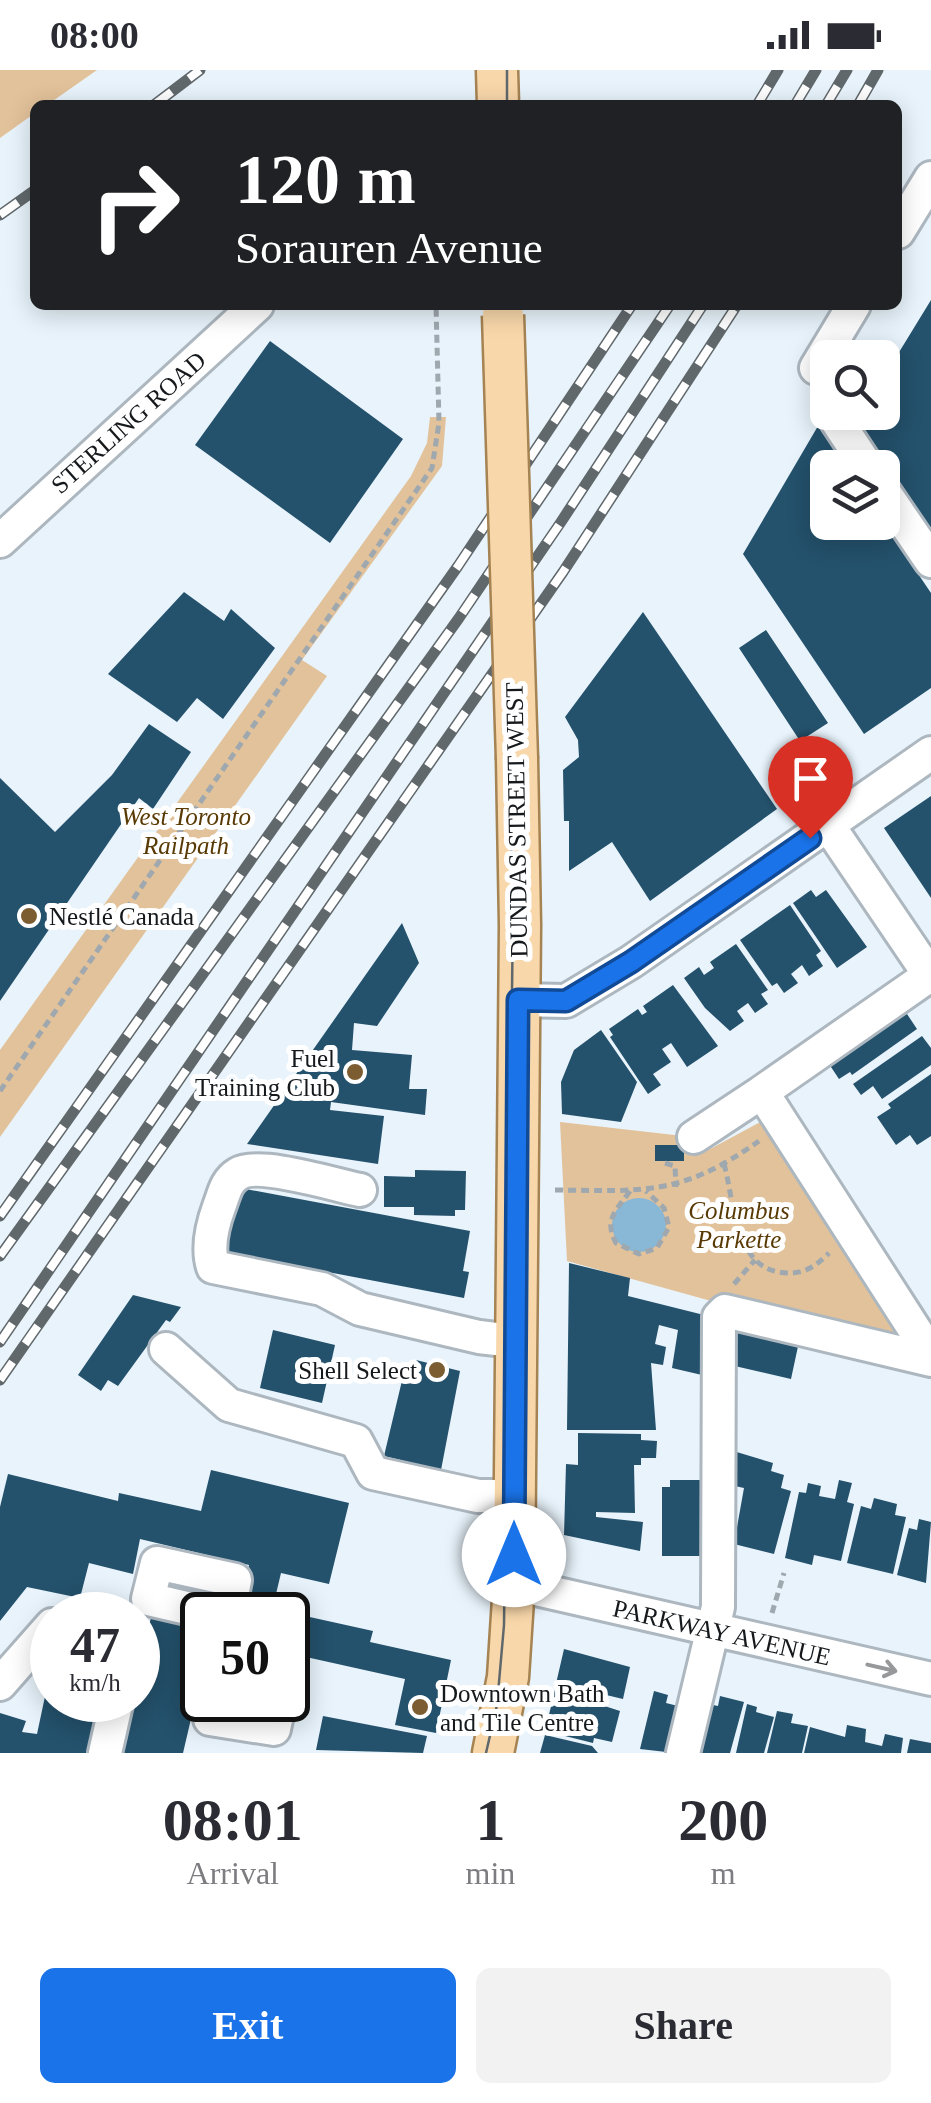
<!DOCTYPE html>
<meta charset="utf-8">
<style>
:root{--surface:#fff;--page:#f2f2f3;--text:#2b2b33;--muted:#7c7c81;--accent:#1a73e8}
body{margin:0;font-family:Georgia,serif;background:var(--page);color:var(--text);height:100vh;display:flex;flex-direction:column;font-size:38px;white-space:nowrap}
*{box-sizing:border-box;margin:0}
p{font-size:32px;color:var(--muted)}
.icon{flex:none;width:55px;height:55px;fill:none;stroke:currentColor;stroke-width:2;stroke-linecap:round;stroke-linejoin:round}
.map{position:relative;height:1683px;overflow:hidden}
.sheet{display:flex;flex-direction:column;background:var(--surface);flex:1}
.sheet>*{flex:none}
.top-card{position:absolute;left:30px;top:30px;width:872px;height:210px;border-radius:15px;box-shadow:0 5px 25px #0003;background:#202124;color:#fff;overflow:hidden}
.buttons{position:absolute;left:810px;top:270px;display:grid;gap:20px}
.buttons a{display:grid;place-items:center;width:90px;height:90px;border-radius:15px;background:var(--surface);box-shadow:0 5px 25px #0003;font-size:50px}
.speed{position:absolute;left:30px;top:1522px;display:flex;gap:20px;font-size:50px;font-weight:700;text-align:center}
.speed>*{display:grid;place-content:center;width:130px;height:130px;border-radius:50%;background:var(--surface);box-shadow:0 5px 25px #0003;line-height:1}
.speed small{font-size:25px;font-weight:400}
.speed .limit{border:5px solid #111;border-radius:15px;background:#fff;color:#111}
.pin{position:absolute;display:grid;place-items:center;width:85px;height:85px;color:#fff;margin:-102px -42px;border-radius:50% 50% 50% 0;rotate:-45deg;box-shadow:0 0 10px #0007}
.pin .icon{rotate:45deg}
.me{position:absolute;width:110px;margin:-55px;rotate:0deg;stroke-linejoin:round;filter:drop-shadow(0 0 8px #0008)}
.turn{display:flex;align-items:center;gap:35px;height:210px;padding:0 40px;font-size:45px}
.turn .icon{width:130px;height:130px;stroke-width:2.5}
.turn b{display:block;font-size:70px;line-height:85px}
.eta{display:flex;justify-content:space-evenly;align-items:center;height:170px;text-align:center}
.eta b{font-size:60px;font-weight:700;line-height:70px}
.button{display:flex;gap:20px;margin-top:auto;padding:20px 40px}
.button a{flex:1;height:115px;border-radius:15px;background:var(--accent);color:#fff;font-size:40px;font-weight:700;line-height:115px;text-align:center}
.button a+a{background:var(--page);color:var(--text)}
.status{display:flex;justify-content:space-between;align-items:center;height:70px;padding:0 50px;background:var(--surface);direction:ltr}
.status svg{height:28px;fill:currentColor}
.map>svg:first-child{display:block}
.green{fill:#e2c29a}
.water{fill:#89b7d6}
.building{fill:#24516c}
.lines{fill:none;stroke-linecap:round;stroke-linejoin:round}
.minor-casing{stroke:#adb7bf;stroke-width:38}
.major-casing{stroke:#a58353;stroke-width:45}
.path{stroke:#9fa8ae;stroke-width:5;stroke-dasharray:8 5;stroke-linecap:butt}
.minor{stroke:#fff;stroke-width:32}
.major{stroke:#f8d7aa;stroke-width:40}
.tram{stroke:#61686c;stroke-width:2.5}
.rail-casing{stroke:#61686c;stroke-width:11}
.rail{stroke:#fff;stroke-width:8;stroke-dasharray:22;stroke-linecap:butt}
.major-bridge-casing{stroke:#a58353;stroke-width:45;stroke-linecap:butt}
.major-bridge{stroke:#f8d7aa;stroke-width:40}
.oneway{stroke:#969899}
.route-casing{stroke:#114b97;stroke-width:25}
.route{stroke:#1a73e8;stroke-width:18}
.poi-dot{fill:#7c5d32;stroke:#fff;stroke-width:4}
.labels{text-anchor:middle;stroke-width:10;stroke-linejoin:round;paint-order:stroke}
.street-label{font-size:25px;fill:#15191c;stroke:#fff}
.park-label{font-size:25px;font-style:italic;fill:#593a04;stroke:#fff}
.poi-label{font-size:25px;fill:#15191c;stroke:#fff;text-anchor:start}
</style>
<div class="status"><b>08:00</b><svg viewBox="0 0 49 12"><path d="M0 12V9h3v3zM5 12V6h3v6zM10 12V3h3v9zM15 12V0h3v12zM26 1h20v11H26zM47 4h2v5h-2z"/></svg></div>
<div class="map">
<svg width="931" height="1683" viewBox="0 0 931 1683">
<rect width="100%" height="100%" fill="#e8f3fb"/>
<path class="green" d="M0,0h97l-50,35h-12v8l-35,25z
M430,347h16l-4,49 -140,194 25,16 -327,461v-87l411,-574 16,-33z
M764,1050l149,226 -191,-42 -155,-43 -7,-139 123,14 16,19z"/>
<path class="water" d="M612 1155a27 27 0 1 1 54 0a27 27 0 1 1-54 0Z"/>
<path class="building" d="M931,230v235l-76,-109 8,-14h19v-32z
M270,271l133,98 -73,104 -135,-98z
M818,356l28,42h-18v54h55l48,71v95l-67,46 -121,-180z
M184,522l40,29 7,-12 44,39 -52,71 -26,-21 -20,24 -69,-48z
M643,542l134,197 -127,92 -38,-59 -43,29v-50h-5l-1,-51 16,-13 -1,-17 -13,-23z
M766,560l62,93 -28,18 -61,-93z
M149,654l42,28 -38,57 -14,-11 -139,203v-223l55,54 57,-57z
M931,726v102l-47,-70z
M811,820l5,7 10,-7 41,57 -30,21 -44,-65z
M790,835l31,46 -5,4 7,11 -14,10 -7,-11 -11,9 7,9 -14,10 -7,-10 -5,3 -32,-46z
M402,853l17,40 -42,63 -23,-3 -2,27 60,5 -3,34h18l-2,26 -94,-13 -1,8 54,6 -6,48 -131,-20z
M736,874l32,46 -7,4 7,10 -13,9 -7,-10 -11,8 7,10 -14,10 -25,-23 -21,-30 15,-11 5,8 10,-7 -4,-6z
M673,915l45,61 -31,21 -16,-24 -9,6 9,13 -18,12 8,11 -13,9 -38,-57 3,-2 -4,-6 29,-20 4,6 5,-3 -4,-6z
M903,938l14,21 -65,46 -2,-3 -11,7 -12,-18z
M601,960l36,52 -16,40 -59,-8 -1,-32 13,-32z
M922,966l9,12v17l-49,34 -9,-13 -12,9 -8,-11z
M931,1004v62l-14,9 -7,-10 -14,10 -19,-28 14,-9 -3,-4z
M655,1075h29v16h-29z
M415,1100l51,1 -1,39h-10v6l-41,-1v-8h-30v-31l31,1z
M235,1117l235,44 -7,40 6,1 -5,26 -241,-46z
M569,1193l61,15 -2,18 80,20 -6,59 -30,-7 6,-38 -19,-5 -4,19 11,3 -3,18 -12,-2 5,67h-89z
M133,1225l48,12 -11,15 -4,-2 -48,66 -10,-6 -7,11 -23,-16z
M736,1252l64,15 -9,42 -65,-15z
M273,1260l62,15 -13,58 -62,-15z
M416,1290l44,11 -19,99 -57,-14 21,-88 8,2z
M578,1363l63,1v6l16,1 -1,17h-15v7h-7l1,48 -39,-1v5l47,5 -3,29 -76,-16 2,-71 12,1z
M730,1380l43,13 -2,8 13,4 -3,13 10,3 -17,63 -40,-10 10,-56 -14,-3z
M211,1400l138,33 -20,81 -48,-11 -10,42h-33l11,-50 -109,-26 -7,35 -44,-11 -9,35 -53,-11 -27,34v-114l8,-33 110,27 1,-8 82,18z
M670,1410h34l7,76h-49v-69h8z
M839,1410l13,3 -5,19 7,2 -13,57 -27,-6 -2,10 -27,-7 14,-66 7,1 2,-10 13,3 -2,10 16,3z
M874,1428l23,6 -2,11 11,2 -13,57 -46,-11 14,-57 10,3z
M919,1449l12,3 -5,61 -29,-8 12,-47 8,2z
M162,1503l62,18 -4,16 -63,-13z
M278,1540l95,21 -3,11 81,18 -15,73 -41,-8 10,-46 -117,-26v-38h-12z
M152,1543l50,13v46l-19,81h-64l12,-53h7v-27z
M564,1579l66,18 -7,32 -21,-5 -1,5 -46,-11z
M47,1617l5,1v12h52l-11,53h-93v-40l26,8 -4,11 15,2z
M555,1620l65,21 -8,31 -18,-4 -1,5 -48,-12z
M654,1621l14,4 -2,8 20,5 -11,45 -35,-4z
M720,1626l24,6 -14,51h-34l12,-49 10,2z
M747,1634l10,3 -1,5 18,5 -10,36h-28z
M777,1641l16,3 -2,9 17,3 -6,27h-35z
M323,1646l104,20 -4,17 -107,-3z
M847,1655l19,4 -1,13 17,4 3,-12 18,4 -2,15h-97l6,-26 35,10z
M545,1665l47,11 6,7h-58z
M910,1669l21,4v10h-24z"/>
<g class="lines">
<defs>
<path id="minor" d="M898,162l33,-54
M816,298l38,-63
M831,342l37,56
M882,419l49,72
M0,471l257,-236
M828,755l103,152
M930,905l-168,117 169,263
M518,930l48,1 65,-39 300,-209
M694,1067l68,-45
M360,1120c-25,-5 -102,-29 -122,-16 -12,7 -14,20 -19,33 -7,19 -12,41 -6,60l109,22 38,20 119,28 35,4
M166,1279l63,56 127,36 17,32 105,23h36
M514,1514l417,95
M217,1545l-69,-16 9,-36 78,17 -7,35
M288,1598v-3
M0,1614l52,-59
M209,1630l1,19 64,10 6,-29
M105,1683l12,-53
M683,1683l35,-146 1,-290 6,-6 206,49"/>
<path id="major" d="M497,0l1,35
M493,1683l15,-76 6,-93 6,-659 -3,-166"/>
</defs>
<use href="#minor" class="minor-casing"/>
<use href="#major" class="major-casing"/>
<path class="path" d="M0,1021l432,-623 7,-45 -3,-118
M665,1093l10,3 1,21
M724,1094c10,35 10,101 55,108 22,4 35,-4 50,-19
M555,1120c91,1 126,6 204,-49
M630,1121c-13,19 -27,28 -14,52l23,11 18,-6 12,-21 -5,-19 -18,-17
M734,1214l21,-24
M772,1543l12,-40"/>
<use href="#minor" class="minor"/>
<use href="#major" class="major"/>
<path class="tram" d="M507,0v35
M486,1683l11,-48 7,-80 9,-713 -14,-607"/>
<defs>
<path id="rail" d="M154,35l46,-35
M757,35l21,-35
M795,35l21,-35
M826,35l21,-35
M858,35l20,-35
M0,145l35,-25
M0,1146l458,-650 174,-261
M0,1186l459,-638 211,-313
M0,1272l561,-820 142,-217
M0,1310l563,-808 174,-267"/>
</defs>
<use href="#rail" class="rail-casing"/>
<use href="#rail" class="rail"/>
<defs>
<path id="major-bridge" d="M503,245l14,444"/>
</defs>
<use href="#major-bridge" class="major-bridge-casing"/>
<use href="#major-bridge" class="major-bridge"/>
</g>
<defs><path id="oneway-shaft" d="M-6 0H5M1.5-3L5.5 0L1.5 3" fill="none" stroke-width="1.6" stroke-linecap="round" stroke-linejoin="round" transform="scale(2.5)"/></defs>
<use class="oneway" href="#oneway-shaft" transform="translate(882 1598) rotate(13)"/>
<g class="lines">
<defs>
<path id="route" d="M514,1485l4,-555 48,1 65,-39 179,-124"/>
</defs>
<use href="#route" class="route-casing"/>
<use href="#route" class="route"/>
</g>
<g class="poi-dot">
<circle cx="29" cy="846" r="10"/>
<circle cx="355" cy="1002" r="10"/>
<circle cx="437" cy="1300" r="10"/>
<circle cx="420" cy="1637" r="10"/>
</g>
<g class="labels">
<g class="street-label">
<text transform="translate(128 352) rotate(-42)" y="9">STERLING ROAD</text>
<text transform="translate(516 750) rotate(-91)" y="9">DUNDAS STREET WEST</text>
<text transform="translate(722 1562) rotate(13)" y="9">PARKWAY AVENUE</text>
</g>
<g class="park-label">
<text x="186" y="755">West Toronto<tspan x="186" dy="29">Railpath</tspan></text>
<text x="739" y="1149">Columbus<tspan x="739" dy="29">Parkette</tspan></text>
</g>
<g class="poi-label">
<text x="49" y="855">Nestlé Canada</text>
<text x="335" y="997" text-anchor="end">Fuel<tspan x="335" dy="29">Training Club</tspan></text>
<text x="417" y="1309" text-anchor="end">Shell Select</text>
<text x="440" y="1632">Downtown Bath<tspan x="440" dy="29">and Tile Centre</tspan></text>
</g>
</g>
</svg>
<div class="buttons">
<a><svg class="icon" aria-label="search" viewBox="0 0 24 24"><circle cx="10" cy="10" r="6"/><path d="M15 15l6 6"/></svg></a>
<a><svg class="icon" aria-label="layers" viewBox="0 0 24 24"><path d="M12 4l9 5-9 5-9-5zM3 14l9 5 9-5"/></svg></a>
</div>
<div class="speed"><div>47<small>km/h</small></div><div class="limit">50</div></div>
<div class="pin" style="left:810px;top:768px;background:#d93025"><svg class="icon" aria-label="arrive" viewBox="0 0 24 24"><path d="M6 21V4h12l-3 4 3 4H6"/></svg></div>
<svg class="me" style="left:514px;top:1485px" viewBox="-20 -20 40 40"><circle r="19" fill="#fff"/><path d="M0-13L10 11 0 6-10 11z" fill="#1a73e8"/></svg>
<div class="top-card">
<div class="turn"><svg class="icon" aria-label="right" viewBox="0 0 24 24"><path d="M7 20v-9h11M14 6l5 5-5 5"/></svg><div><b>120 m</b>Sorauren Avenue</div></div>
</div>
</div>
<section class="sheet">
<div class="eta">
<div><b>08:01</b><p>Arrival</p></div>
<div><b>1</b><p>min</p></div>
<div><b>200</b><p>m</p></div>
</div>
<div class="button"><a>Exit</a><a>Share</a></div>
</section>
